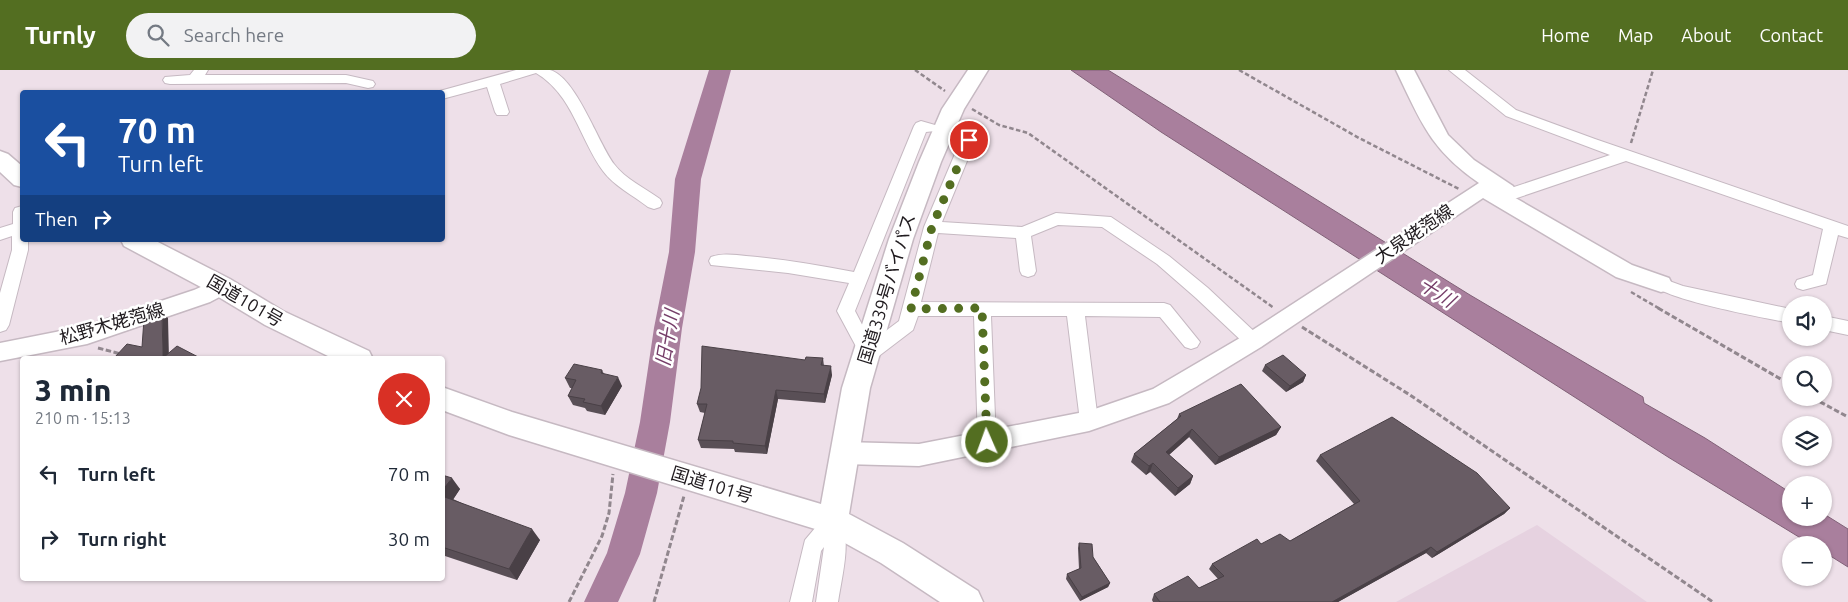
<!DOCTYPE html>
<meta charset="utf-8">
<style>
:root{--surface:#fff;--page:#f2f2f3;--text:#1f2937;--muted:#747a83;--accent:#536e21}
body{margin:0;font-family:Ubuntu,"Noto Sans JP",sans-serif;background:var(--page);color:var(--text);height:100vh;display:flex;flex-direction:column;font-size:19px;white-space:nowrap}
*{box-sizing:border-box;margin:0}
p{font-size:16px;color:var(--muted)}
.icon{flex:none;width:28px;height:28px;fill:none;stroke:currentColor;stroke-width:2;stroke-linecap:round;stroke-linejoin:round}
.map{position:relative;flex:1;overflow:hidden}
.details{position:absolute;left:20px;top:286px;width:425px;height:225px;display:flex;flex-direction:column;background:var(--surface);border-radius:5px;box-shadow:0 1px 4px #0004}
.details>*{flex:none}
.hud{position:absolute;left:20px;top:20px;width:425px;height:152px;border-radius:5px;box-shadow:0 1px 4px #0004;background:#1a4fa0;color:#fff;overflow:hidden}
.fabs{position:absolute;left:1782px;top:226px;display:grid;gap:10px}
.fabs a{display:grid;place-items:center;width:50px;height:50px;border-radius:50%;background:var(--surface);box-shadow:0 1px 4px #0004;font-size:25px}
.pin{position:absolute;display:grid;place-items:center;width:42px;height:42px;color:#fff;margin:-21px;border:2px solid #fff;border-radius:50%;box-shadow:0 1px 5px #0007}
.me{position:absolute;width:55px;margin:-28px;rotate:358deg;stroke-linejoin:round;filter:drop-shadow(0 0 4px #0008)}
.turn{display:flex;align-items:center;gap:18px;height:105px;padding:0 15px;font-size:22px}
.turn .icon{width:65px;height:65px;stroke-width:2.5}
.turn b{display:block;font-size:35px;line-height:42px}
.then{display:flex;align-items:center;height:48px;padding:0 15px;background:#0003;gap:10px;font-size:19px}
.round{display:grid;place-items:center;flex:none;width:52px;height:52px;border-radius:26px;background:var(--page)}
.headline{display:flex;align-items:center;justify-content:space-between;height:85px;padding:0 15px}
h1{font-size:30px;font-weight:800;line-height:38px}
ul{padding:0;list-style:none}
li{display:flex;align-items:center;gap:15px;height:65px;padding:0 15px}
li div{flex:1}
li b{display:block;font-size:19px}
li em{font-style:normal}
header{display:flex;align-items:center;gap:30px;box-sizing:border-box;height:70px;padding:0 25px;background:var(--accent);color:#fff}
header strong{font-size:24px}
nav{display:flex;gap:28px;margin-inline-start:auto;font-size:18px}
.search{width:350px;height:45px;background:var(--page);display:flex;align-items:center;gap:12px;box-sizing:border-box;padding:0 18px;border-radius:28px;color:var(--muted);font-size:19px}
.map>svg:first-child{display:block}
.built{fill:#e6d2e0}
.water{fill:#a97f9d;stroke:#806177}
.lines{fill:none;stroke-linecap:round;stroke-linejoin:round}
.river{fill:#a97f9d;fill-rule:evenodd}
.minor-casing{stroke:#c6b9c2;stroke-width:2}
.major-casing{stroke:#c6b9c2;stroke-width:3}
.highway-casing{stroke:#c6b9c2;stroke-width:3}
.path-far1{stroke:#91878e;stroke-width:2.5;stroke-dasharray:4.5 2.5;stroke-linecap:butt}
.path{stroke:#91878e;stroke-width:3;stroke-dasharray:5.5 2.5;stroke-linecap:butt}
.minor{fill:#fff;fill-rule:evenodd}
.major{fill:#fff;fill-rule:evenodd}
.highway{fill:#fff;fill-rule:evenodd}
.wall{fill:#594f56}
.shaded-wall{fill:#494046}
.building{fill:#685c64;stroke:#494046}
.route{stroke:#536e21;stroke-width:9;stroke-dasharray:0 16.2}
.labels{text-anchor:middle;stroke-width:5;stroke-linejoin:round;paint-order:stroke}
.street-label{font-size:18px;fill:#201b1f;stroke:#fff}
.water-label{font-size:19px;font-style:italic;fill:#763e69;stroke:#fff}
</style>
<header>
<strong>Turnly</strong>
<div class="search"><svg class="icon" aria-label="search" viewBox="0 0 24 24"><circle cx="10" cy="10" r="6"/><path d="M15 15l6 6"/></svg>Search here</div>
<nav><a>Home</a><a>Map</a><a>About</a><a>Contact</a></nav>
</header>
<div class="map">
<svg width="1848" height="532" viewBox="0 0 1848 532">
<rect width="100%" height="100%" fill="#eee0e9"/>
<path class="built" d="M1537,455l110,77h-251z"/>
<path class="water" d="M1071,0h37l362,225 173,102 1,6 61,35 86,55v25h33v-4l24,15v38l-24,-15v-7h-12l-144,-88 -507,-325z"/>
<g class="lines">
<path class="river" d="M709,0h22l-30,109 -6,73 -13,76 -12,94 -13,71 -17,61 -22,48h-34l23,-49 18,-60 15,-71 14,-94 15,-76 6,-73z"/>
<defs>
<path id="minor" d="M194,0h14l-3,5h141l27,6 2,3 -2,3 -5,1 -22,-5 -176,1 -5,-1 -2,-3 2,-3 25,-2z
M516,0c10,0 24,0 34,0 26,7 48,73 64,94 11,15 31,24 46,35l2,4 -2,4 -6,2 -6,-2c-14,-11 -34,-21 -45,-36 -24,-33 -30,-76 -67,-98l-36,11 9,28 -2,3h-10l-2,-3 -8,-25 -45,12v-7h-6z
M1449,0h16l51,40 79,29 253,87v12l-10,-3 -12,49 -23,6 -6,-2 -2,-4 2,-4 16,-5 10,-46 -197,-68 -109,37 -6,1 -6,-1 -2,-4 2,-4 105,-35 -104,-39z
M921,51l14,4 2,3 -2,3 -9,1 -71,179 16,31 28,-21 25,-94 36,-85 -4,-2 -2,-3 2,-3 5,-2 13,3 2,4 -34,83 80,5 34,-14 55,4 58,39 39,32 51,48 3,5 -3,5 -6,2 -6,-2 -51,-48 -39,-34 -55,-37 -44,-2 -27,11 5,35 -2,4 -6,2 -6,-2 -2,-4 -4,-33 -78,-5 -17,69 243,1 6,2 30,37 -3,5 -6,2 -6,-2 -25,-30 -75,-1 13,105 -2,6 -7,2 -7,-2 -2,-6 -13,-105h-76l5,126 -2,6 -7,2 -7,-2 -2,-6 -4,-126h-56l-5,14 -42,32 -6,2 -6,-2 -3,-5 3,-5 -22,-41 12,-28 -61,-10 -77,-8 -2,-4 2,-4c11,-4 24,-2 35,-1 36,3 72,9 108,16l60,-146 2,-3z
M22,136v34h6v10l-19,75 -3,5 -6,2v-39l12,-43v-14l-12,4v-12l13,-4v-12l2,-4z
M1661,208l22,8 108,23v14c-22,-4 -130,-24 -138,-39l2,-4z
M1824,246l24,5v14l-24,-5z
M833,442l7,3c12,26 2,60 -2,87h-22l8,-55 -3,4 -9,51h-22l15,-62 21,-25z"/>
<path id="major" d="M1396,0h18l34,65 26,25 39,26 3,5 -4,5 120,69 37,13 3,6 -3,6 -8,2 -45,-15 -133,-79 -222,149 -92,56 -80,28 -170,35 -76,-2 -9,-4 -3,-7 3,-7 9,-4 76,2 170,-33 64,-22 92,-54 234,-152c-49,-34 -58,-61 -83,-113z
M221,208l8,2 3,6 -3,6 -19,10 -123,42 -87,17v-18l86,-17 108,-36z"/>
<path id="highway" d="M968,0h20l-24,39 -23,53 -28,77 -43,149 -21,126 54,29 75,48 5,11h-43l-59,-39 -56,-31 -316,-97 -67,-25v-23l70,25 309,92 21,-116 47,-149 30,-77 23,-53z
M0,81l8,3 14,12v21l-8,-2 -14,-13z
M121,170h33l76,39 53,32 86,40 4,8h-39l-69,-34 -53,-32 -88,-47z"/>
</defs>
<use href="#minor" class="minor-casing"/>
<use href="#major" class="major-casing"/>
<use href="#highway" class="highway-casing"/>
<path class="path-far1" d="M915,0l30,21
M1239,0l120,68 100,51
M972,39l27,16 29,8 246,175
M1631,73l22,-73
M1631,222l29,17"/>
<path class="path" d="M1658,238l133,77
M1302,257l108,68 303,207
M98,278l23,6
M1813,328l35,19
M569,532l33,-66 7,-23 4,-39
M654,532l30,-106"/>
<use href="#minor" class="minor"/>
<use href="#major" class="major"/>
<use href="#highway" class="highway"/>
</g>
<path class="wall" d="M823,288l1,8 8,9 -7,28 -47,-4 -11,55 -32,-2 -1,-3 -33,-1 -3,-8 7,-27 -5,-1 -3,-8 108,-44z
M1265,295l41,10 -3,7 -17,10 -24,-21z
M602,300l2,4 18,12 -17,29 -18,-4 -2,-3 -12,-3 -5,-9 4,-8h-2l-5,-10z
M1179,344l102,13 -5,8 -61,30 -26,-28 -20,18 24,21 -3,8 -15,12 -25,-24 -4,3 -15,-13 3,-8 43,-35z
M1320,385l190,53 -6,6 -72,44 -6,-5 -88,49h-185l-1,-2 2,-6 45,-6 19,-9 -9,-10 3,-5 49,-20 29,-3 64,-37 -38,-43z
M442,405l18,14 -7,10 87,41 -23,40 -75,-25z
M1079,473l14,14 17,26 -2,4 -28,14 -14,-22 1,-5 12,-5 -1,-21z"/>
<path class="shaded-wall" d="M162,242l6,6 1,41 -6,-1z
M831,296l1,9 -7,28 -1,-9z
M1306,305l-3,7 -17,10 4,-6z
M618,307l4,9 -17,29 -4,-9z
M776,320l2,9 -11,55 -2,-8z
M1281,357l-5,8 -61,30 4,-8z
M1192,359l-3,8 -26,23 3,-8z
M1153,393l-3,9 -4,3 3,-9z
M1193,406l-3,8 -15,12 3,-8z
M452,408l8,11 -11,17 -7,-8v-7z
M1510,438l-6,6 -72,44 5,-6z
M532,459l8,11 -23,40 -8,-11z
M1431,477l-5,6 -88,49h-6z
M1110,513l-2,4 -28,14 2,-4z"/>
<path class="building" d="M162,242l1,46 14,-12 25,13h-77l-10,-2 12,-13 15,3 2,-28z
M702,276l103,14 1,-3 17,1 -2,7 10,1 -7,28 -48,-4 -11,56 -32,-3v-2l-35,-1 9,-36h-10l4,-16z
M1283,285l23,20 -16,11 -25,-21z
M574,294l28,6 -1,3 17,4 -17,29 -18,-4 2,-3 -17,-3 8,-16 -11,-2z
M1241,314l40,43 -62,30 -27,-28 -26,23 27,24 -15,12 -25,-25 -4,3 -15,-12 47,-38 -2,-2z
M1392,347l85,56 33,35 -73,44 -6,-5 -99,55h-172l-6,-8 34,-18 11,12 25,-12 -12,-12 45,-25 4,5 19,-10 10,7 70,-40 -40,-46z
M442,405l10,3 -10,13z
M442,426l90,33 -23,40 -67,-22z
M1079,473l13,1 1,13 17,26 -28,14 -15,-23 14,-6z"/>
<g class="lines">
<path class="route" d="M969,70l-37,87 -21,82 71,-1 5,134"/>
</g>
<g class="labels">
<g class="street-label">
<text transform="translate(1414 164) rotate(-34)" y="6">大泉姥萢線</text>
<text transform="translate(887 219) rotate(-73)" y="6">国道339号バイパス</text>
<text transform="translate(245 231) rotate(30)" y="6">国道101号</text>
<text transform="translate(112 254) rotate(-16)" y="6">松野木姥萢線</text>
<text transform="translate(712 415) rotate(17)" y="6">国道101号</text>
</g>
<g class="water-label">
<text transform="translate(1437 222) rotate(32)" y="7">十川</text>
<text transform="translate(667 268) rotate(-80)" y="7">旧十川</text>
</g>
</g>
</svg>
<div class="fabs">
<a><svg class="icon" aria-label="sound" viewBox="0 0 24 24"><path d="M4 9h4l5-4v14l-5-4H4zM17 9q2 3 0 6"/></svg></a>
<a><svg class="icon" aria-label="search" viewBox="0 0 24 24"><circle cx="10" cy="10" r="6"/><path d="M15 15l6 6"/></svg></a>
<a><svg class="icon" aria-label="layers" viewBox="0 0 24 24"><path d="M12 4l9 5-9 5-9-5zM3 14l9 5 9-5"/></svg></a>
<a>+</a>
<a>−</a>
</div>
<div class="pin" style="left:969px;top:70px;background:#d93025"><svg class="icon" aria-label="arrive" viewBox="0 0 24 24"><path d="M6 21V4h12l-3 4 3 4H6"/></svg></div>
<svg class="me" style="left:987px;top:372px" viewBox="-20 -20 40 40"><circle r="17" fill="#536e21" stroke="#fff" stroke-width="3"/><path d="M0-11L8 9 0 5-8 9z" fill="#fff"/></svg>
<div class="hud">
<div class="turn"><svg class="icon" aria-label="left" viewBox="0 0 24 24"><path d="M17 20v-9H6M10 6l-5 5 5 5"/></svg><div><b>70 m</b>Turn left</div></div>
<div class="then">Then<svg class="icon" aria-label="right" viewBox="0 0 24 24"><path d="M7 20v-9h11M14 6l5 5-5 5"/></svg></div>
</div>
<section class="details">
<div class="headline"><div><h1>3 min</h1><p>210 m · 15:13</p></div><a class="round" style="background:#d93025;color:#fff"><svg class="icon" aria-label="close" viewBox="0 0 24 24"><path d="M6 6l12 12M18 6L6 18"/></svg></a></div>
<ul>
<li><svg class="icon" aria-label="left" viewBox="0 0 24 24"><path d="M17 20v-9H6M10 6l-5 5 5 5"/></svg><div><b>Turn left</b></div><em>70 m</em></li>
<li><svg class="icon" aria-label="right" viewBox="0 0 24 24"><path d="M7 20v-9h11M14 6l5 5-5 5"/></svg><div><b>Turn right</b></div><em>30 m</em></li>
</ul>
</section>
</div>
